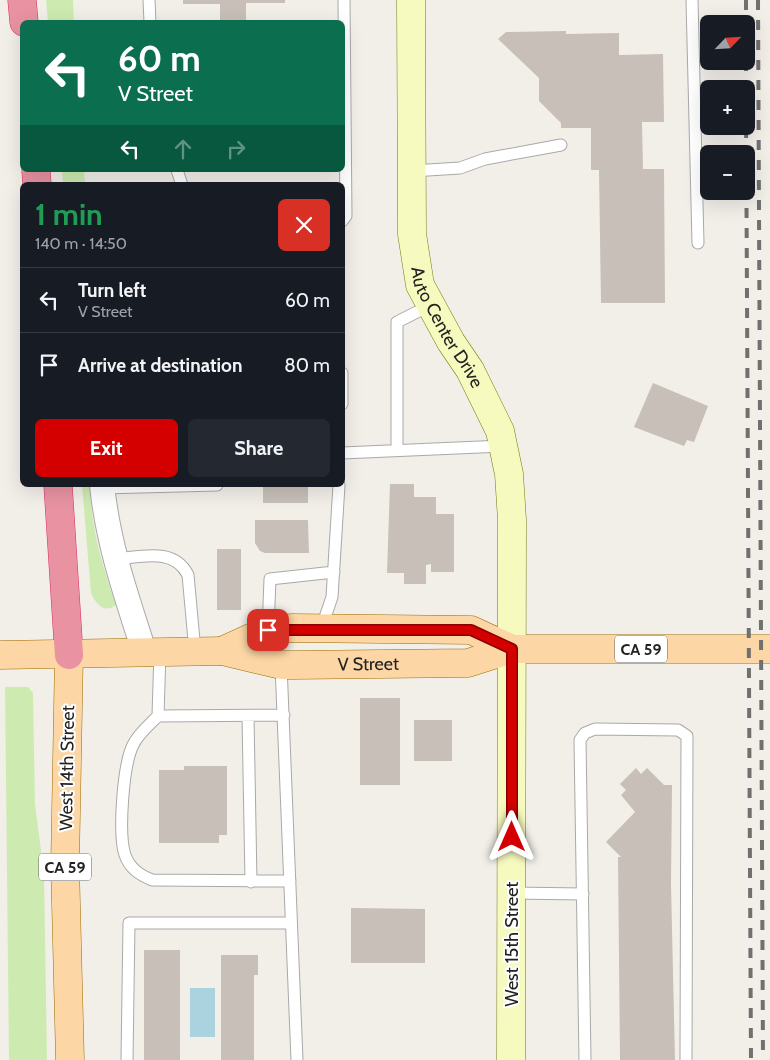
<!DOCTYPE html>
<meta charset="utf-8">
<style>
:root{--surface:#171b24;--page:#242831;--text:#f1f3f6;--muted:#9ea1a6;--line:#363941;--accent:#d40000}
body{margin:0;font-family:Cabin,sans-serif;background:var(--page);color:var(--text);height:100vh;display:flex;flex-direction:column;font-size:19px;white-space:nowrap}
*{box-sizing:border-box;margin:0}
p{font-size:16px;color:var(--muted)}
.icon{flex:none;width:28px;height:28px;fill:none;stroke:currentColor;stroke-width:2;stroke-linecap:round;stroke-linejoin:round}
.map{position:relative;flex:1;overflow:hidden}
.sheet{position:absolute;left:20px;top:182px;width:325px;height:305px;display:flex;flex-direction:column;background:var(--surface);border-radius:8px;box-shadow:0 5px 20px #0002}
.sheet>*{flex:none}
.guide{position:absolute;left:20px;top:20px;width:325px;height:152px;border-radius:8px;box-shadow:0 5px 20px #0002;background:#0b6e4f;color:#fff;overflow:hidden}
.needle{width:32px;rotate:65deg}
.controls{position:absolute;left:700px;top:15px;display:grid;gap:10px}
.controls a{display:grid;place-items:center;width:55px;height:55px;border-radius:8px;background:var(--surface);box-shadow:0 5px 20px #0002;font-size:25px}
.pin{position:absolute;display:grid;place-items:center;width:42px;height:42px;color:#fff;margin:-21px;border-radius:10px;box-shadow:0 2px 8px #0006}
.me{position:absolute;width:55px;margin:-28px;rotate:0deg;stroke-linejoin:round;filter:drop-shadow(0 0 4px #0008)}
.turn{display:flex;align-items:center;gap:18px;height:105px;padding:0 15px;font-size:22px}
.turn .icon{width:65px;height:65px;stroke-width:2.5}
.turn b{display:block;font-size:35px;line-height:42px}
.lanes{display:flex;align-items:center;height:48px;padding:0 15px;background:#0003;justify-content:center;gap:25px;direction:ltr}
.lanes .off{opacity:.35}
.round{display:grid;place-items:center;flex:none;width:52px;height:52px;border-radius:8px;background:var(--page)}
.summary{display:flex;align-items:center;justify-content:space-between;height:85px;padding:0 15px}
h1{font-size:30px;font-weight:700;line-height:38px;color:#1e9e55}
.cta{display:flex;gap:10px;margin-top:auto;padding:10px 15px}
.cta a{flex:1;height:58px;border-radius:8px;background:var(--accent);color:#fff;font-size:20px;font-weight:700;line-height:58px;text-align:center}
.cta a+a{background:var(--page);color:var(--text)}
ul{padding:0;list-style:none}
li{display:flex;align-items:center;gap:15px;height:65px;padding:0 15px;border-top:1px solid var(--line)}
li div{flex:1}
li b{display:block;font-size:19px}
li em{font-style:normal}
.map>svg:first-child{display:block}
.grass{fill:#cdebb0}
.water{fill:#aad3df}
.building{fill:#c7bfb8}
.lines{fill:none;stroke-linecap:round;stroke-linejoin:round}
.lane-casing{stroke:#a9a9a9;stroke-width:13}
.street-casing{stroke:#a9a9a9;stroke-width:26}
.secondary-casing{stroke:#707d05;stroke-width:29}
.primary-casing{stroke:#a06b00;stroke-width:29}
.highway-casing{stroke:#dc2a67;stroke-width:29}
.lane{stroke:#fff;stroke-width:11}
.street{stroke:#fff;stroke-width:24}
.secondary{stroke:#f7fabf;stroke-width:28}
.primary{stroke:#fcd6a4;stroke-width:28}
.highway{stroke:#e892a2;stroke-width:28}
.rail{stroke:#707070;stroke-width:4;stroke-dasharray:10 10;stroke-linecap:butt}
.route-casing{stroke:#8a0000;stroke-width:12}
.route{stroke:#d40000;stroke-width:9}
.labels{text-anchor:middle;stroke-width:4;stroke-linejoin:round;paint-order:stroke}
.shield{fill:#fff;stroke:#646464;stroke-width:1}
.shield-label{font-size:16px;font-weight:bold;fill:#222}
.street-label{font-size:18px;fill:#222;stroke:#fff}
</style>
<div class="map">
<svg width="770" height="1060" viewBox="0 0 770 1060">
<rect width="100%" height="100%" fill="#f2efe9"/>
<path class="grass" d="M46,0h27l1,22h-26z
M62,170h22l1,15h-22z
M82,485h8c1,43 12,80 26,120 -12,9 -20,-1 -25,-12z
M5,687h23l5,6 2,111 9,69 3,187h-38z"/>
<path class="water" d="M190,988h25v49h-25z"/>
<path class="building" d="M183,0h102v3h-39v19h-26v-18h-37z
M566,31v3l53,-1v22l44,-1 1,68h-22l1,47h21l1,134h-64l-2,-133h-8v-42h-30v-5l-22,-22v-23l-41,-39 8,-7z
M653,383l55,23 -14,36 -7,-2 -3,6 -50,-19z
M390,484h24v13h22v17h18v58h-23v-8l-5,1v19h-22v-11h-17z
M263,485h45v18h-45z
M255,520h53l1,33h-44l-5,-2 -5,-8z
M217,549h24v61h-24z
M360,698h40v87h-40z
M414,720h38v41h-38z
M184,766h43v69h-8v8h-60v-73h25z
M636,768l5,6 6,-6 17,17h8l-1,99 4,176h-55l-2,-203h3l-15,-15 29,-30 -14,-17 5,-5 -6,-6z
M351,908l74,1v54h-74z
M144,950h36v110h-36z
M221,955h37v20h-4v85h-33z"/>
<g class="lines">
<defs>
<path id="lane" d="M149,0l1,22
M692,0l6,243
M177,170l5,15
M412,171l48,-3 25,-9 76,-14
M342,221l4,-5 -2,-216
M342,373v31
M397,450v-128l34,-17
M342,453l161,-7
M102,488l115,-3
M115,559c27,-2 59,-12 73,16l7,76
M321,629l11,-32 7,-112
M268,630l2,-51 64,-7
M160,651l-2,65 126,-1
M281,665l16,395
M158,716c-9,9 -20,18 -25,29 -10,20 -15,89 -8,110 5,14 15,20 27,25l138,1
M248,716l3,166
M512,893l71,1
M127,1060l2,-137h162
M585,1060l-5,-320 5,-7 10,-4 83,1 9,6 -1,324"/>
<path id="street" d="M102,485c6,59 24,110 42,166"/>
<g id="secondary">
<path id="s1" d="M411,0l1,234 8,51 31,57 19,28 30,61 9,43 3,46 -1,540"/>
</g>
<g id="primary">
<path d="M222,651l46,-21 25,-2 178,2 41,19"/>
<path id="s2" d="M0,655l222,-4 59,14h13l174,-2 44,-14h258"/>
<path d="M69,655l-4,210 5,195"/>
</g>
<path id="highway" d="M22,0l2,22
M36,170l1,15
M58,485l11,170"/>
</defs>
<use href="#lane" class="lane-casing"/>
<use href="#street" class="street-casing"/>
<use href="#secondary" class="secondary-casing"/>
<use href="#primary" class="primary-casing"/>
<use href="#highway" class="highway-casing"/>
<use href="#lane" class="lane"/>
<use href="#street" class="street"/>
<use href="#secondary" class="secondary"/>
<use href="#primary" class="primary"/>
<use href="#highway" class="highway"/>
<path class="rail" d="M746,0v24
M758,0l5,1060
M746,61v28
M746,108l5,952"/>
</g>
<g class="lines">
<defs>
<path id="route" d="M268,630h203l41,19v188"/>
</defs>
<use href="#route" class="route-casing"/>
<use href="#route" class="route"/>
</g>
<g class="labels">
<g class="shield">
<rect x="615" y="635.5" width="52" height="27" rx="4"/>
<rect x="39" y="853.5" width="52" height="27" rx="4"/>
</g>
<g class="shield-label">
<text x="641" y="655">CA 59</text>
<text x="65" y="873">CA 59</text>
</g>
<g class="street-label">
<text dy="6" stroke="none"><textPath href="#s1" startOffset="335">Auto Center Drive</textPath></text>
<text dy="6" stroke="none"><textPath href="#s2" startOffset="370">V Street</textPath></text>
<text transform="translate(67 768) rotate(-89)" y="6">West 14th Street</text>
<text transform="translate(512 944) rotate(-90)" y="6">West 15th Street</text>
</g>
</g>
</svg>
<div class="controls">
<a><svg class="needle" viewBox="-14 -14 28 28"><path d="M0-13l5 13h-10z" fill="#e53935"/><path d="M0 13l5-13h-10z" fill="#9ea1a6"/></svg></a>
<a>+</a>
<a>−</a>
</div>
<div class="pin" style="left:268px;top:630px;background:#d93025"><svg class="icon" aria-label="arrive" viewBox="0 0 24 24"><path d="M6 21V4h12l-3 4 3 4H6"/></svg></div>
<svg class="me" style="left:512px;top:837px" viewBox="-20 -20 40 40"><path d="M0-17L14 15 0 8-14 15z" fill="#d40000" stroke="#fff" stroke-width="4"/></svg>
<div class="guide">
<div class="turn"><svg class="icon" aria-label="left" viewBox="0 0 24 24"><path d="M17 20v-9H6M10 6l-5 5 5 5"/></svg><div><b>60 m</b>V Street</div></div>
<div class="lanes"><svg class="icon" aria-label="left" viewBox="0 0 24 24"><path d="M17 20v-9H6M10 6l-5 5 5 5"/></svg><svg class="icon off" aria-label="ahead" viewBox="0 0 24 24"><path d="M12 20V5M6 11l6-6 6 6"/></svg><svg class="icon off" aria-label="right" viewBox="0 0 24 24"><path d="M7 20v-9h11M14 6l5 5-5 5"/></svg></div>
</div>
<section class="sheet">
<div class="summary"><div><h1>1 min</h1><p>140 m · 14:50</p></div><a class="round" style="background:#d93025;color:#fff"><svg class="icon" aria-label="close" viewBox="0 0 24 24"><path d="M6 6l12 12M18 6L6 18"/></svg></a></div>
<ul>
<li><svg class="icon" aria-label="left" viewBox="0 0 24 24"><path d="M17 20v-9H6M10 6l-5 5 5 5"/></svg><div><b>Turn left</b><p>V Street</p></div><em>60 m</em></li>
<li><svg class="icon" aria-label="arrive" viewBox="0 0 24 24"><path d="M6 21V4h12l-3 4 3 4H6"/></svg><div><b>Arrive at destination</b></div><em>80 m</em></li>
</ul>
<div class="cta"><a>Exit</a><a>Share</a></div>
</section>
</div>
